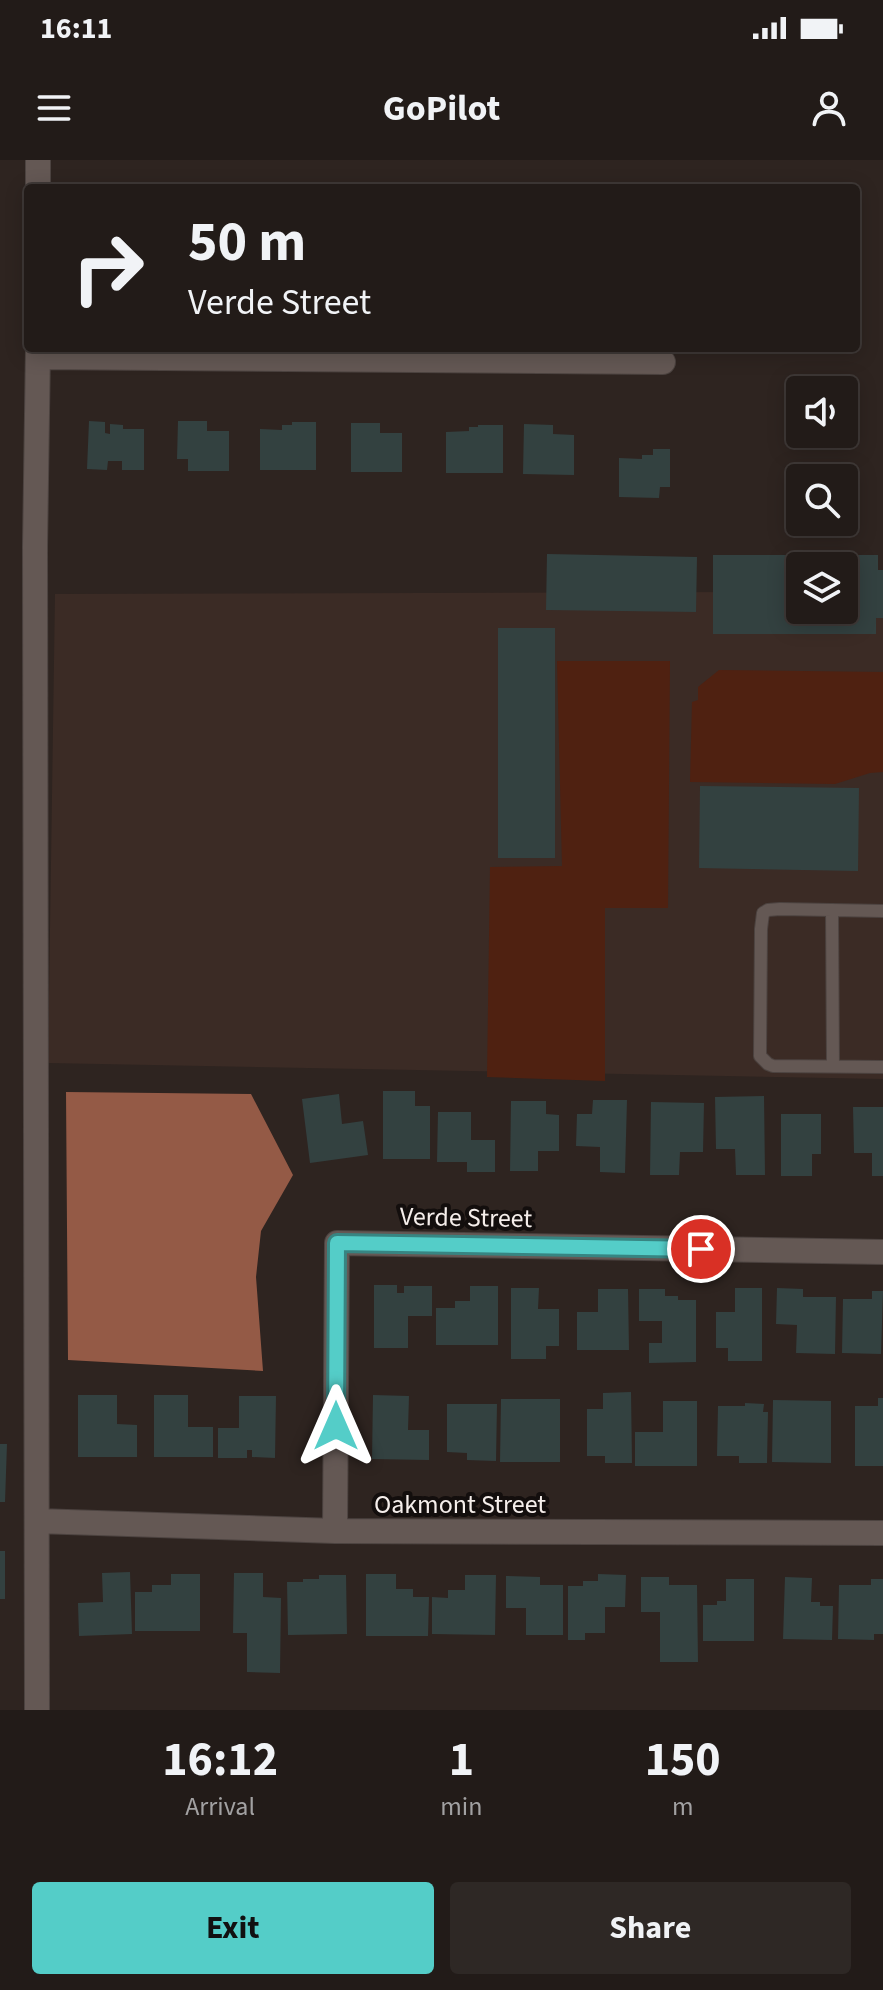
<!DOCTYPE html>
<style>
:root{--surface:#221b18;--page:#2e2825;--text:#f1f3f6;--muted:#a2a1a2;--line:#3f3937;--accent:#54cdc8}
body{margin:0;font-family:"Source Sans 3",sans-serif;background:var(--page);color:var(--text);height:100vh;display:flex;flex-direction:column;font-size:30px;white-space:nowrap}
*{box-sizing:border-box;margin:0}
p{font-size:26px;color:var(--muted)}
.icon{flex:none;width:44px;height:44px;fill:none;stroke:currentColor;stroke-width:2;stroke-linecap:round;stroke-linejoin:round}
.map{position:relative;height:1550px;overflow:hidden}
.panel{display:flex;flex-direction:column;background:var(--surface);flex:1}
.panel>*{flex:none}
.hud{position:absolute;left:24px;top:24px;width:836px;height:168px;border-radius:8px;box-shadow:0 4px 20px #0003,0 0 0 2px var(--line);background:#221b18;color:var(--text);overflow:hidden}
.tools{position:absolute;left:786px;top:216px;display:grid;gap:16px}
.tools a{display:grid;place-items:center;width:72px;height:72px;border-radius:8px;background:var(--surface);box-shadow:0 4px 20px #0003,0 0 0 2px var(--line);font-size:40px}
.pin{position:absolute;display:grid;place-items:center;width:68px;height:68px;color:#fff;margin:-34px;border:4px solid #fff;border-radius:50%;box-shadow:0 2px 8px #0007}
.me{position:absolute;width:88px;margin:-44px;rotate:0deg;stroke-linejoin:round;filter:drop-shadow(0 0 6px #0008)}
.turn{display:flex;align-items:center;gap:28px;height:168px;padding:0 32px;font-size:36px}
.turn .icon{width:104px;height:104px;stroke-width:2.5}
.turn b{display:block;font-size:56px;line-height:68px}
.eta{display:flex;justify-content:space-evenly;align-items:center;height:136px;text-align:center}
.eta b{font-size:48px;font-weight:700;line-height:56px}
.cta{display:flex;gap:16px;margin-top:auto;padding:16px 32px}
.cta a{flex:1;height:92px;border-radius:8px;background:var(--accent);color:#111;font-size:32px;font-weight:700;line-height:92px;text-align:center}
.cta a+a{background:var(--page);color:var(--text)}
.status{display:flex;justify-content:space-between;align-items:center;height:56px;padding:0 40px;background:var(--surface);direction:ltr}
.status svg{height:22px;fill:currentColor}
header{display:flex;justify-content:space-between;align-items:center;height:104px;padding:0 32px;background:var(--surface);font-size:36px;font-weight:700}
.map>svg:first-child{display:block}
.built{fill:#3b2b25}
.green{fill:#4f2111}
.water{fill:#945a46}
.building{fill:#334140;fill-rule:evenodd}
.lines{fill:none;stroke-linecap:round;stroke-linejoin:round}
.lane-casing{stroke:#4c4340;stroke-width:14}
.street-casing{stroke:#4c4340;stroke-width:26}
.lane{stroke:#645854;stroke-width:12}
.street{stroke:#645854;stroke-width:24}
.route-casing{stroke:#378582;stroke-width:20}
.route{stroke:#54cdc8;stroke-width:14}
.labels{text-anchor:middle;stroke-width:8;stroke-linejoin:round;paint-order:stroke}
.street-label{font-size:26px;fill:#f5eeeb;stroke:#130e0d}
</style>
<div class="status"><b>16:11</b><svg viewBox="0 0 49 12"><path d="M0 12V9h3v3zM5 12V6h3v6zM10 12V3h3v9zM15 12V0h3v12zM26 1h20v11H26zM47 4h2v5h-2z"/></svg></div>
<header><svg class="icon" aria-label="menu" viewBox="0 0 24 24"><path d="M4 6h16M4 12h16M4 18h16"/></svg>GoPilot<svg class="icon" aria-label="person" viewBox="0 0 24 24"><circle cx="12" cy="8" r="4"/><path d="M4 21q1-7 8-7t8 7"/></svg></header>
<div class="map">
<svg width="883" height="1550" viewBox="0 0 883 1550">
<rect width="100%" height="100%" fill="#2e2420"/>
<path class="built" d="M737,432l63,18h44l39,-18v487l-835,-16 7,-469z"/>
<path class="green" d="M557,501h113l-2,247h-63v173l-118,-4 3,-210 72,-1z
M719,510l164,2v100l-13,1 -35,11 -145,-2 2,-80 6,-2v-13z"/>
<path class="water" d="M66,932l185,2 42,81 -32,56 -5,46 7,94 -195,-11z"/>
<path class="building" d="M89,261l16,1v11l5,1v-10l13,1v4h21v41h-22v-9h-14l-1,9 -20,-1z
M178,261h29v10h22v40h-41v-12h-11z
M292,262h24v48h-56v-41l22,1v-5h10z
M351,263h29v10h22v39h-51z
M524,264l29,1v9l21,1v40l-51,-1z
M478,265h25v48h-57v-41l23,-1v-4h9z
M653,289h17v38h-10l-1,11 -40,-1v-39l23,1v-4h11z
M547,394l150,3 -1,55 -150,-2z
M713,395h165v15h5v48h-7v16h-163zM800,406h44v44h-44z
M498,468h57v230h-57z
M700,626l159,2 -1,83 -159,-3z
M383,931h32v15h15v53h-47z
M339,934l3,30 21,-3 5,34 -58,8 -8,-64z
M764,936l1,79h-29l-1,-26h-19l-1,-52z
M593,940h34l-2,73 -25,-1v-25l-24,-1 1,-32h15z
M511,941h35v13l13,1v36h-21v20h-28z
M651,942l53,1 -1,49h-23l-1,23h-29z
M853,947h30v69h-11v-23h-18z
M438,952h33v28h24v32h-28v-10h-30z
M781,954h40v40h-9v22h-31z
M374,1125h23v8h7v-7h28v30h-24v32h-34z
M470,1126h28v59h-62v-37h19v-7h15z
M511,1128h28l-1,21h21v37h-13v13h-35z
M735,1128h27v73h-34v-13h-12v-36h19z
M777,1128l26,1v8h33l-1,57 -39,-1 1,-28 -21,-1z
M598,1129h30l1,61h-52v-38h21z
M639,1129h26v7h13v4h18v62l-47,1v-20h13v-22h-23z
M872,1131h11l-2,63 -39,-1 1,-54h29z
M631,1232l1,71h-27v-7h-18v-47h16v-16z
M78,1235h39v29l20,1v32h-59z
M154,1235h34v32h25v30h-59z
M373,1235l36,1 -1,34h21v30l-57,-1z
M239,1236h37l-1,62 -23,-1v-7h-5v8h-29v-30h21z
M878,1238h5v68h-28v-60h23z
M501,1239h59v63h-60z
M773,1240l58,1v62l-59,-1z
M663,1241h34v65h-62v-34h28z
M745,1243l19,1 -1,8h5l-1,51h-28v-7h-22l1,-50h27z
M447,1244h50l-1,57 -29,-1v-7l-20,-1z
M0,1284h7l-2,58h-5z
M0,1391h5v48h-5z
M130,1412l2,62 -53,2 -1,-33 25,-1 -1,-29z
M234,1413h29v24l18,1 -1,75 -33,-1v-39h-14z
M171,1414h29v57h-65v-39h17v-7h19z
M366,1414h30v15h17v8h16l-1,39h-62z
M598,1414l28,1 -1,32h-20v26h-20v7h-17v-54h15v-5h15z
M319,1415h27l1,59 -59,1 -1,-53h16v-3h16z
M465,1415h31l-1,60 -63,-1v-37l16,1v-8h17z
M506,1416l34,1v8h23v50h-37v-27h-20z
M641,1417h28v8h28l1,77h-38v-50h-19z
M785,1417l27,1 -1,24h9v4h13l-1,34 -49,-1z
M726,1419h28v62h-51v-36h14v-4h9z
M871,1419h12v55h-9v6l-36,-1 1,-54h32z"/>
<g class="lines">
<defs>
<path id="lane" d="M832,750l1,156
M883,751l-103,-2 -12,1 -5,3 -2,16 -1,127 8,8 5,2 110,1"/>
<path id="street" d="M38,28v-28
M38,197l625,5
M37,1361l298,10 548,2
M335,1371l2,-288 546,9
M37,1550l-2,-1163 3,-199"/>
</defs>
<use href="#lane" class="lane-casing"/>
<use href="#street" class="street-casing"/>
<use href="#lane" class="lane"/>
<use href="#street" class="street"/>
</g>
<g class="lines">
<defs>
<path id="route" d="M336,1266l1,-183 364,6"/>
</defs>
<use href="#route" class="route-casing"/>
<use href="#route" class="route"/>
</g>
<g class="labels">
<g class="street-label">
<text transform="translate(466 1057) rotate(1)" y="9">Verde Street</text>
<text x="460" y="1353">Oakmont Street</text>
</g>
</g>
</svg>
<div class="tools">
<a><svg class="icon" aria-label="sound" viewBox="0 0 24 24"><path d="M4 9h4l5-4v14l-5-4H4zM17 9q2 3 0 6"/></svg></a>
<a><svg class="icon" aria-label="search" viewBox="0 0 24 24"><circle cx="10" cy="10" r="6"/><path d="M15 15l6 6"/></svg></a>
<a><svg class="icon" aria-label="layers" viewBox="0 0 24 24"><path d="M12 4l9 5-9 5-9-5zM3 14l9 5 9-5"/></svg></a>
</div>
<div class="pin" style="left:701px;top:1089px;background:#d93025"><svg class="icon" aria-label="arrive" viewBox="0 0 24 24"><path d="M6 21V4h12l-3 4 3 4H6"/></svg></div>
<svg class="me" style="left:336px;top:1266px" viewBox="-20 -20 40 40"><path d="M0-17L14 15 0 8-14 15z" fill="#54cdc8" stroke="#fff" stroke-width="4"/></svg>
<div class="hud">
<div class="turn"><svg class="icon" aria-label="right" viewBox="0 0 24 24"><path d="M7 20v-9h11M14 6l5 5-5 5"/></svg><div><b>50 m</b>Verde Street</div></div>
</div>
</div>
<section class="panel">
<div class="eta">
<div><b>16:12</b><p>Arrival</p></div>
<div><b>1</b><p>min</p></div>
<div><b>150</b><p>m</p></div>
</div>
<div class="cta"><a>Exit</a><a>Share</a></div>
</section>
